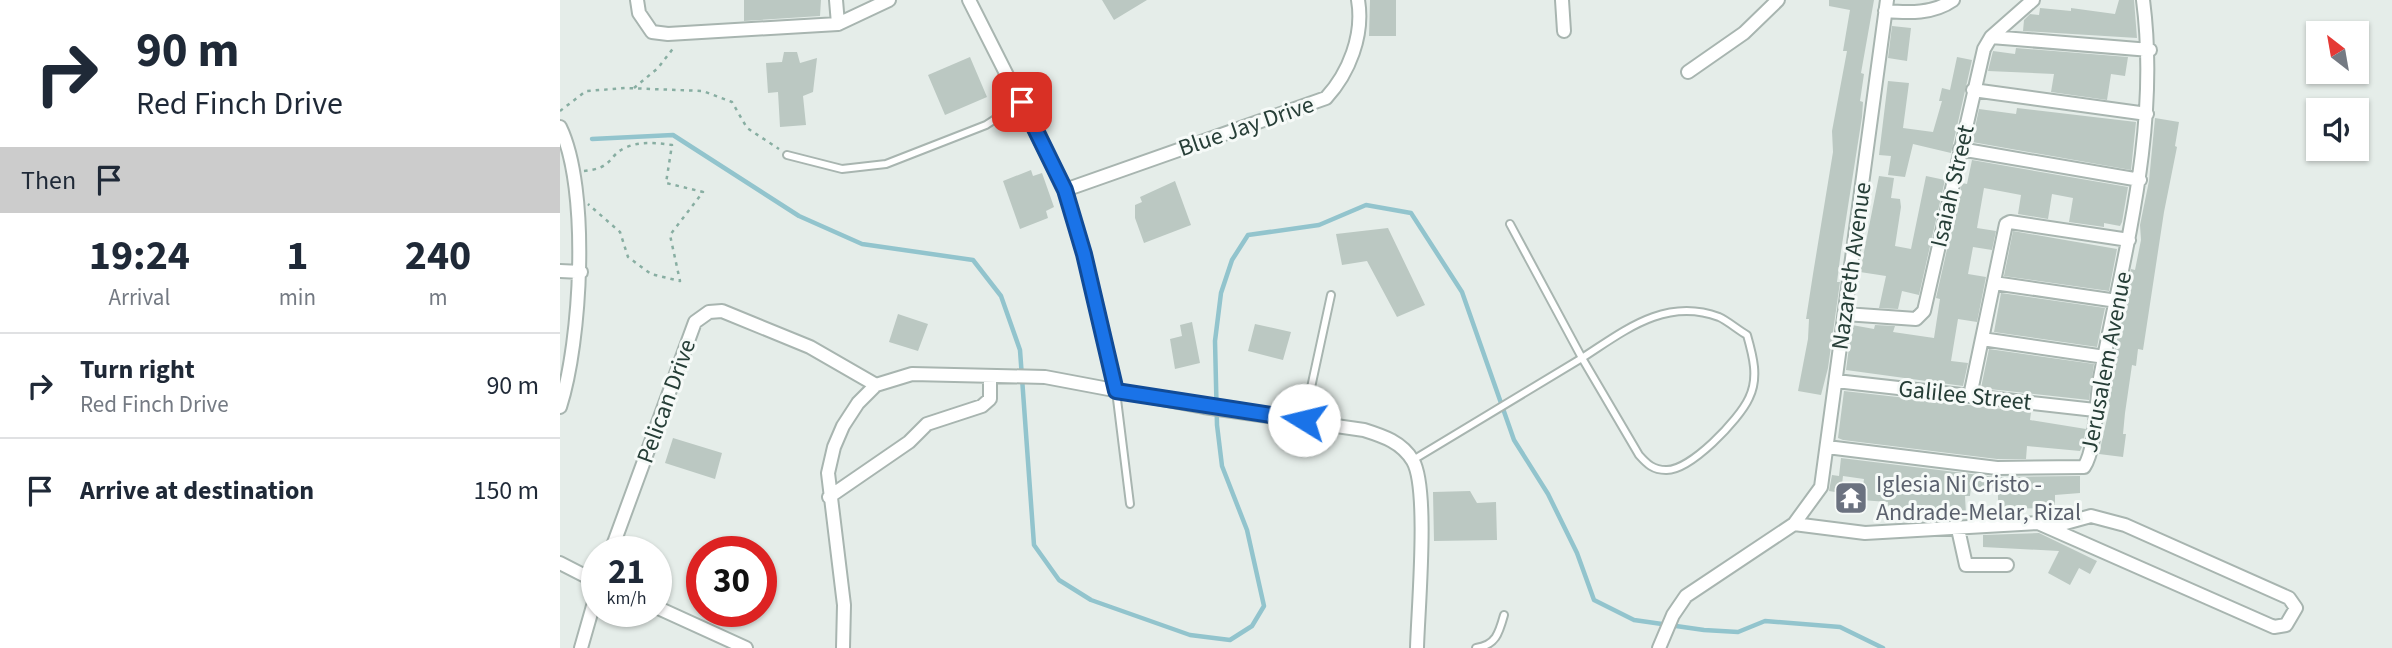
<!DOCTYPE html>
<style>
:root{--surface:#fff;--page:#f2f2f3;--text:#1f2937;--muted:#747a83;--line:#e0e1e3}
body{margin:0;font-family:"Source Sans 3",sans-serif;background:var(--page);color:var(--text);height:100vh;display:flex;flex-direction:column;font-size:26px;white-space:nowrap}
*{box-sizing:border-box;margin:0}
p{font-size:23px;color:var(--muted)}
.icon{flex:none;width:38px;height:38px;fill:none;stroke:currentColor;stroke-width:2;stroke-linecap:round;stroke-linejoin:round}
.map{position:relative;flex:1;overflow:hidden}
.panel{display:flex;flex-direction:column;background:var(--surface);width:560px}
.panel>*{flex:none}
.top-card{background:#fff;color:var(--text);overflow:hidden}
.needle{width:46px;rotate:329deg}
.buttons{position:absolute;left:1746px;top:21px;display:grid;gap:14px}
.buttons a{display:grid;place-items:center;width:63px;height:63px;border-radius:0px;background:var(--surface);box-shadow:0 2px 5px #0004;font-size:35px}
.speed{position:absolute;left:21px;top:536px;display:flex;gap:14px;font-size:35px;font-weight:700;text-align:center}
.speed>*{display:grid;place-content:center;width:91px;height:91px;border-radius:50%;background:var(--surface);box-shadow:0 2px 5px #0004;line-height:1}
.speed small{font-size:18px;font-weight:400}
.speed .limit{border:10px solid #d22;background:#fff;color:#111}
.pin{position:absolute;display:grid;place-items:center;width:60px;height:60px;color:#fff;margin:-30px;border-radius:14px;box-shadow:0 4px 10px #0006}
.me{position:absolute;width:77px;margin:-38px;rotate:279deg;stroke-linejoin:round;filter:drop-shadow(0 0 5px #0008)}
.turn{display:flex;align-items:center;gap:24px;height:147px;padding:0 21px;font-size:32px}
.turn .icon{width:91px;height:91px;stroke-width:2.5}
.turn b{display:block;font-size:49px;line-height:60px}
.then{display:flex;align-items:center;height:66px;padding:0 21px;background:#0003;gap:14px;font-size:26px}
.eta{display:flex;justify-content:space-evenly;align-items:center;height:119px;text-align:center}
.eta b{font-size:42px;font-weight:700;line-height:49px}
ul{padding:0;list-style:none}
li{display:flex;align-items:center;gap:21px;height:105px;padding:0 21px;border-top:2px solid var(--line)}
li div{flex:1}
li b{display:block;font-size:26px}
li em{font-style:normal}
main{display:flex;flex:1;min-height:0}
.map>svg:first-child{display:block}
.lines{fill:none;stroke-linecap:round;stroke-linejoin:round}
.stream{stroke:#92c4cd;stroke-width:4.5}
.building{fill:#bbc8c2}
.lane-casing{stroke:#a8b5b0;stroke-width:10}
.street-casing{stroke:#a8b5b0;stroke-width:16}
.path{stroke:#88aea2;stroke-width:2.5;stroke-dasharray:3.5 5;stroke-linecap:butt}
.lane{stroke:#fff;stroke-width:6}
.street{stroke:#fff;stroke-width:12}
.route-casing{stroke:#114b97;stroke-width:18}
.route{stroke:#1a73e8;stroke-width:12}
.labels{text-anchor:middle;stroke-width:6;stroke-linejoin:round;paint-order:stroke}
.street-label{font-size:24px;fill:#263e37;stroke:#f6faf8}
.worship-label{font-size:24px;fill:#5b616d;stroke:#f6faf8;text-anchor:start}
</style>
<main>
<section class="panel">
<div class="top-card">
<div class="turn"><svg class="icon" aria-label="right" viewBox="0 0 24 24"><path d="M7 20v-9h11M14 6l5 5-5 5"/></svg><div><b>90 m</b>Red Finch Drive</div></div>
<div class="then">Then<svg class="icon" aria-label="arrive" viewBox="0 0 24 24"><path d="M6 21V4h12l-3 4 3 4H6"/></svg></div>
</div>
<div class="eta">
<div><b>19:24</b><p>Arrival</p></div>
<div><b>1</b><p>min</p></div>
<div><b>240</b><p>m</p></div>
</div>
<ul>
<li><svg class="icon" aria-label="right" viewBox="0 0 24 24"><path d="M7 20v-9h11M14 6l5 5-5 5"/></svg><div><b>Turn right</b><p>Red Finch Drive</p></div><em>90 m</em></li>
<li><svg class="icon" aria-label="arrive" viewBox="0 0 24 24"><path d="M6 21V4h12l-3 4 3 4H6"/></svg><div><b>Arrive at destination</b></div><em>150 m</em></li>
</ul>
</section>
<div class="map">
<svg width="1832" height="648" viewBox="0 0 1832 648">
<rect width="100%" height="100%" fill="#e5ede9"/>
<g class="lines">
<path class="stream" d="M32,139l81,-4 126,81 63,28 111,16 28,36 19,54 14,195 25,35 32,20 99,35 40,5 22,-14 12,-20 -17,-76 -25,-64 -5,-41 -2,-84 6,-48 11,-33 16,-25 71,-10 47,-20 45,8 51,79 52,148 34,54 29,59 17,47 40,20 70,10 34,2 27,-11 75,6 43,21"/>
</g>
<path class="building" d="M184,0h77l-1,16 -76,5z
M542,0h45l-33,20z
M810,0h26v36h-27z
M1269,0h45l-13,73 3,1 -4,27 3,1 -1,15 -21,134 -4,31h3l-12,86 -7,27 -23,-4 10,-52 1,-20h-3l7,-45 20,-122 -1,-21 15,-80h-4l7,-41 -21,-4z
M1559,0h15l3,38 -114,-7 1,-11 6,-6 9,1 1,-7 31,3v-3l44,6z
M1332,26l19,2 -4,33 -19,-3z
M1456,48l112,9 -3,19 -14,-2 -4,26 -56,-8 3,-18 -66,-3 5,-20 22,3z
M224,52h13l3,11 17,-5 -4,34 -10,4 3,29 -26,2 -2,-35 -10,1 -2,-30 16,-1z
M410,57l17,40 -42,18 -17,-40z
M1397,57l15,3 -21,93 -38,-9 -8,33 -17,-2 3,-19 -12,-1 9,-74 21,2 -6,45 30,4 9,-31h-3l3,-13 8,2z
M1457,108l119,14 -5,48 -159,-28 7,-33 37,5z
M1595,118l24,4 -4,24 2,1 -13,65 -21,138 -5,-1 -2,17 -4,-1 -7,48 -2,21h3l-3,23 -24,-3 11,-49h-4l3,-26 22,-110 4,1 6,-30 -1,-15 9,-44z
M1412,160l156,27 -6,35 -2,4 -16,-3v4l-35,-5 4,-24 -21,-4 -4,25 -30,-5 3,-19 -37,-7 -7,40 19,3 -4,19 -19,-3 -5,27 18,3 -9,45 -19,-3 -7,42 17,2 -5,23 -117,-16 6,-45 22,4 1,-4 20,1 -2,6 41,6 6,-39 -4,-1 26,-115 5,1z
M471,170l2,6 9,-3 12,34 -8,4 2,7 -28,11 -17,-48z
M1319,176l15,2 -3,20 9,1 1,8 -6,39 16,3 15,-73 19,4 -26,115 -17,-4 -4,18 -19,-1 7,-32 -26,-4z
M615,181l16,44 -47,18 -9,-25v-13l7,-3 -2,-5z
M828,228l37,77 -28,12 -30,-56 -25,4 -6,-31z
M1453,231l104,18 -8,42 -105,-15z
M1441,293l104,15 -8,39 -103,-15z
M338,314l30,10 -10,27 -29,-9z
M632,322l8,41 -25,6 -5,-30 12,-3 -2,-11z
M695,324l36,8 -8,28 -35,-9z
M1429,349l105,15 -5,36 -108,-12z
M1284,391l187,21 -1,8 56,9 -4,18 -2,4 -53,-5 -1,13h-29l-154,-19 -5,-2z
M113,438l49,15 -7,26 -50,-16z
M1281,458l155,19 84,-1v17l-25,2v13l-57,1v-20l-27,-3 -1,10h-5l1,18 -77,7 -1,-19 -27,-2 3,-21 -21,-3 -2,17 -12,-2 3,-16 7,1z
M910,491l7,12 19,-1 1,38 -63,1 -1,-49z
M1479,533l58,28 -7,13 -11,-6 -9,17 -22,-12 11,-22 -76,-4v-12z"/>
<g class="lines">
<defs>
<path id="lane" d="M227,155l55,14 44,-5 100,-39 34,-22
M556,391l14,113
M744,420l27,-125
M853,460l169,-102 57,97c8,9 14,15 27,15 24,1 73,-50 83,-72 10,-20 4,-42 -2,-63 -9,-5 -19,-14 -28,-18 -54,-20 -95,14 -137,41l-72,-134
M916,648c20,-3 23,-15 28,-33"/>
<path id="street" d="M77,0l2,13 13,19 16,2 170,-10 51,-24
M276,0l2,24
M409,0l96,190 19,64 32,137
M1002,0l2,31
M1325,11c24,2 48,3 68,-11
M1431,37l159,13
M1128,72l56,-39 34,-33
M1413,90l174,24
M0,127c30,62 21,215 0,280
M1400,149l180,31
M505,190l261,-92c23,-25 38,-63 32,-98
M0,271l21,1
M1434,283l123,18
M1285,314l71,5 8,-8 60,-262 7,-12 42,-37
M1422,339l123,18
M1276,381l259,29
M1410,396l36,-172 4,-2 119,18
M1267,447l170,21 87,-1c12,-18 12,-66 16,-89 24,-126 60,-249 43,-378
M269,497l80,-55 18,-18 55,-18 8,-7v-23
M1234,524l71,9 173,-10 236,104 12,-2 10,-17 -7,-10 -164,-73 -34,-9 -40,11
M1398,529l8,36h41
M51,551l84,-229 14,-10 13,-1 88,36 66,38
M0,563l37,19
M96,607l90,41
M21,648l16,-56
M283,648l1,-43 -16,-132 6,-26 9,-21 15,-23 18,-18 36,-11 133,3 159,30 160,23c19,6 38,12 49,31 16,28 5,148 4,187
M1099,648l14,-33 13,-19 108,-72 27,-37 66,-487"/>
</defs>
<use href="#lane" class="lane-casing"/>
<use href="#street" class="street-casing"/>
<path class="path" d="M74,88l24,-20 17,-22
M0,111l26,-20 40,-3 77,3 29,11 15,26 32,21
M24,171c31,-3 23,-16 43,-24 14,-6 31,-4 45,-2l-6,38 37,9 -33,43 10,46 -29,-7 -23,-17 -8,-25 -32,-28"/>
<use href="#lane" class="lane"/>
<use href="#street" class="street"/>
</g>
<g class="lines">
<defs>
<path id="route" d="M462,102l43,88 19,64 32,137 188,29"/>
</defs>
<use href="#route" class="route-casing"/>
<use href="#route" class="route"/>
</g>
<defs>
<symbol id="temple-square" viewBox="-11 -11 22 22"><rect x="-9" y="-9" width="18" height="18" rx="4" fill="#6b7280" stroke="#f6faf8"/><path d="M0-6L5-2H3V0L6.5 2.5H4V6H1.5V3h-3V6H-4V2.5H-6.5L-3 0V-2H-5Z" fill="#fff"/></symbol>
</defs>
<g fill-rule="evenodd">
<use href="#temple-square" x="1272" y="479" width="38" height="38"/>
</g>
<g class="labels">
<g class="street-label">
<text transform="translate(686 126) rotate(-19)" y="8">Blue Jay Drive</text>
<text transform="translate(1392 186) rotate(-77)" y="8">Isaiah Street</text>
<text transform="translate(1291 266) rotate(-82)" y="8">Nazareth Avenue</text>
<text transform="translate(1546 362) rotate(-79)" y="8">Jerusalem Avenue</text>
<text transform="translate(1405 395) rotate(6)" y="8">Galilee Street</text>
<text transform="translate(106 401) rotate(-70)" y="8">Pelican Drive</text>
</g>
<g class="worship-label">
<text x="1316" y="492">Iglesia Ni Cristo -<tspan x="1316" dy="28">Andrade-Melar, Rizal</tspan></text>
</g>
</g>
</svg>
<div class="buttons">
<a><svg class="needle" viewBox="-14 -14 28 28"><path d="M0-13l5 13h-10z" fill="#e53935"/><path d="M0 13l5-13h-10z" fill="#747a83"/></svg></a>
<a><svg class="icon" aria-label="sound" viewBox="0 0 24 24"><path d="M4 9h4l5-4v14l-5-4H4zM17 9q2 3 0 6"/></svg></a>
</div>
<div class="speed"><div>21<small>km/h</small></div><div class="limit">30</div></div>
<div class="pin" style="left:462px;top:102px;background:#d93025"><svg class="icon" aria-label="arrive" viewBox="0 0 24 24"><path d="M6 21V4h12l-3 4 3 4H6"/></svg></div>
<svg class="me" style="left:744px;top:420px" viewBox="-20 -20 40 40"><circle r="19" fill="#fff"/><path d="M0-13L10 11 0 6-10 11z" fill="#1a73e8"/></svg>
</div>
</main>
